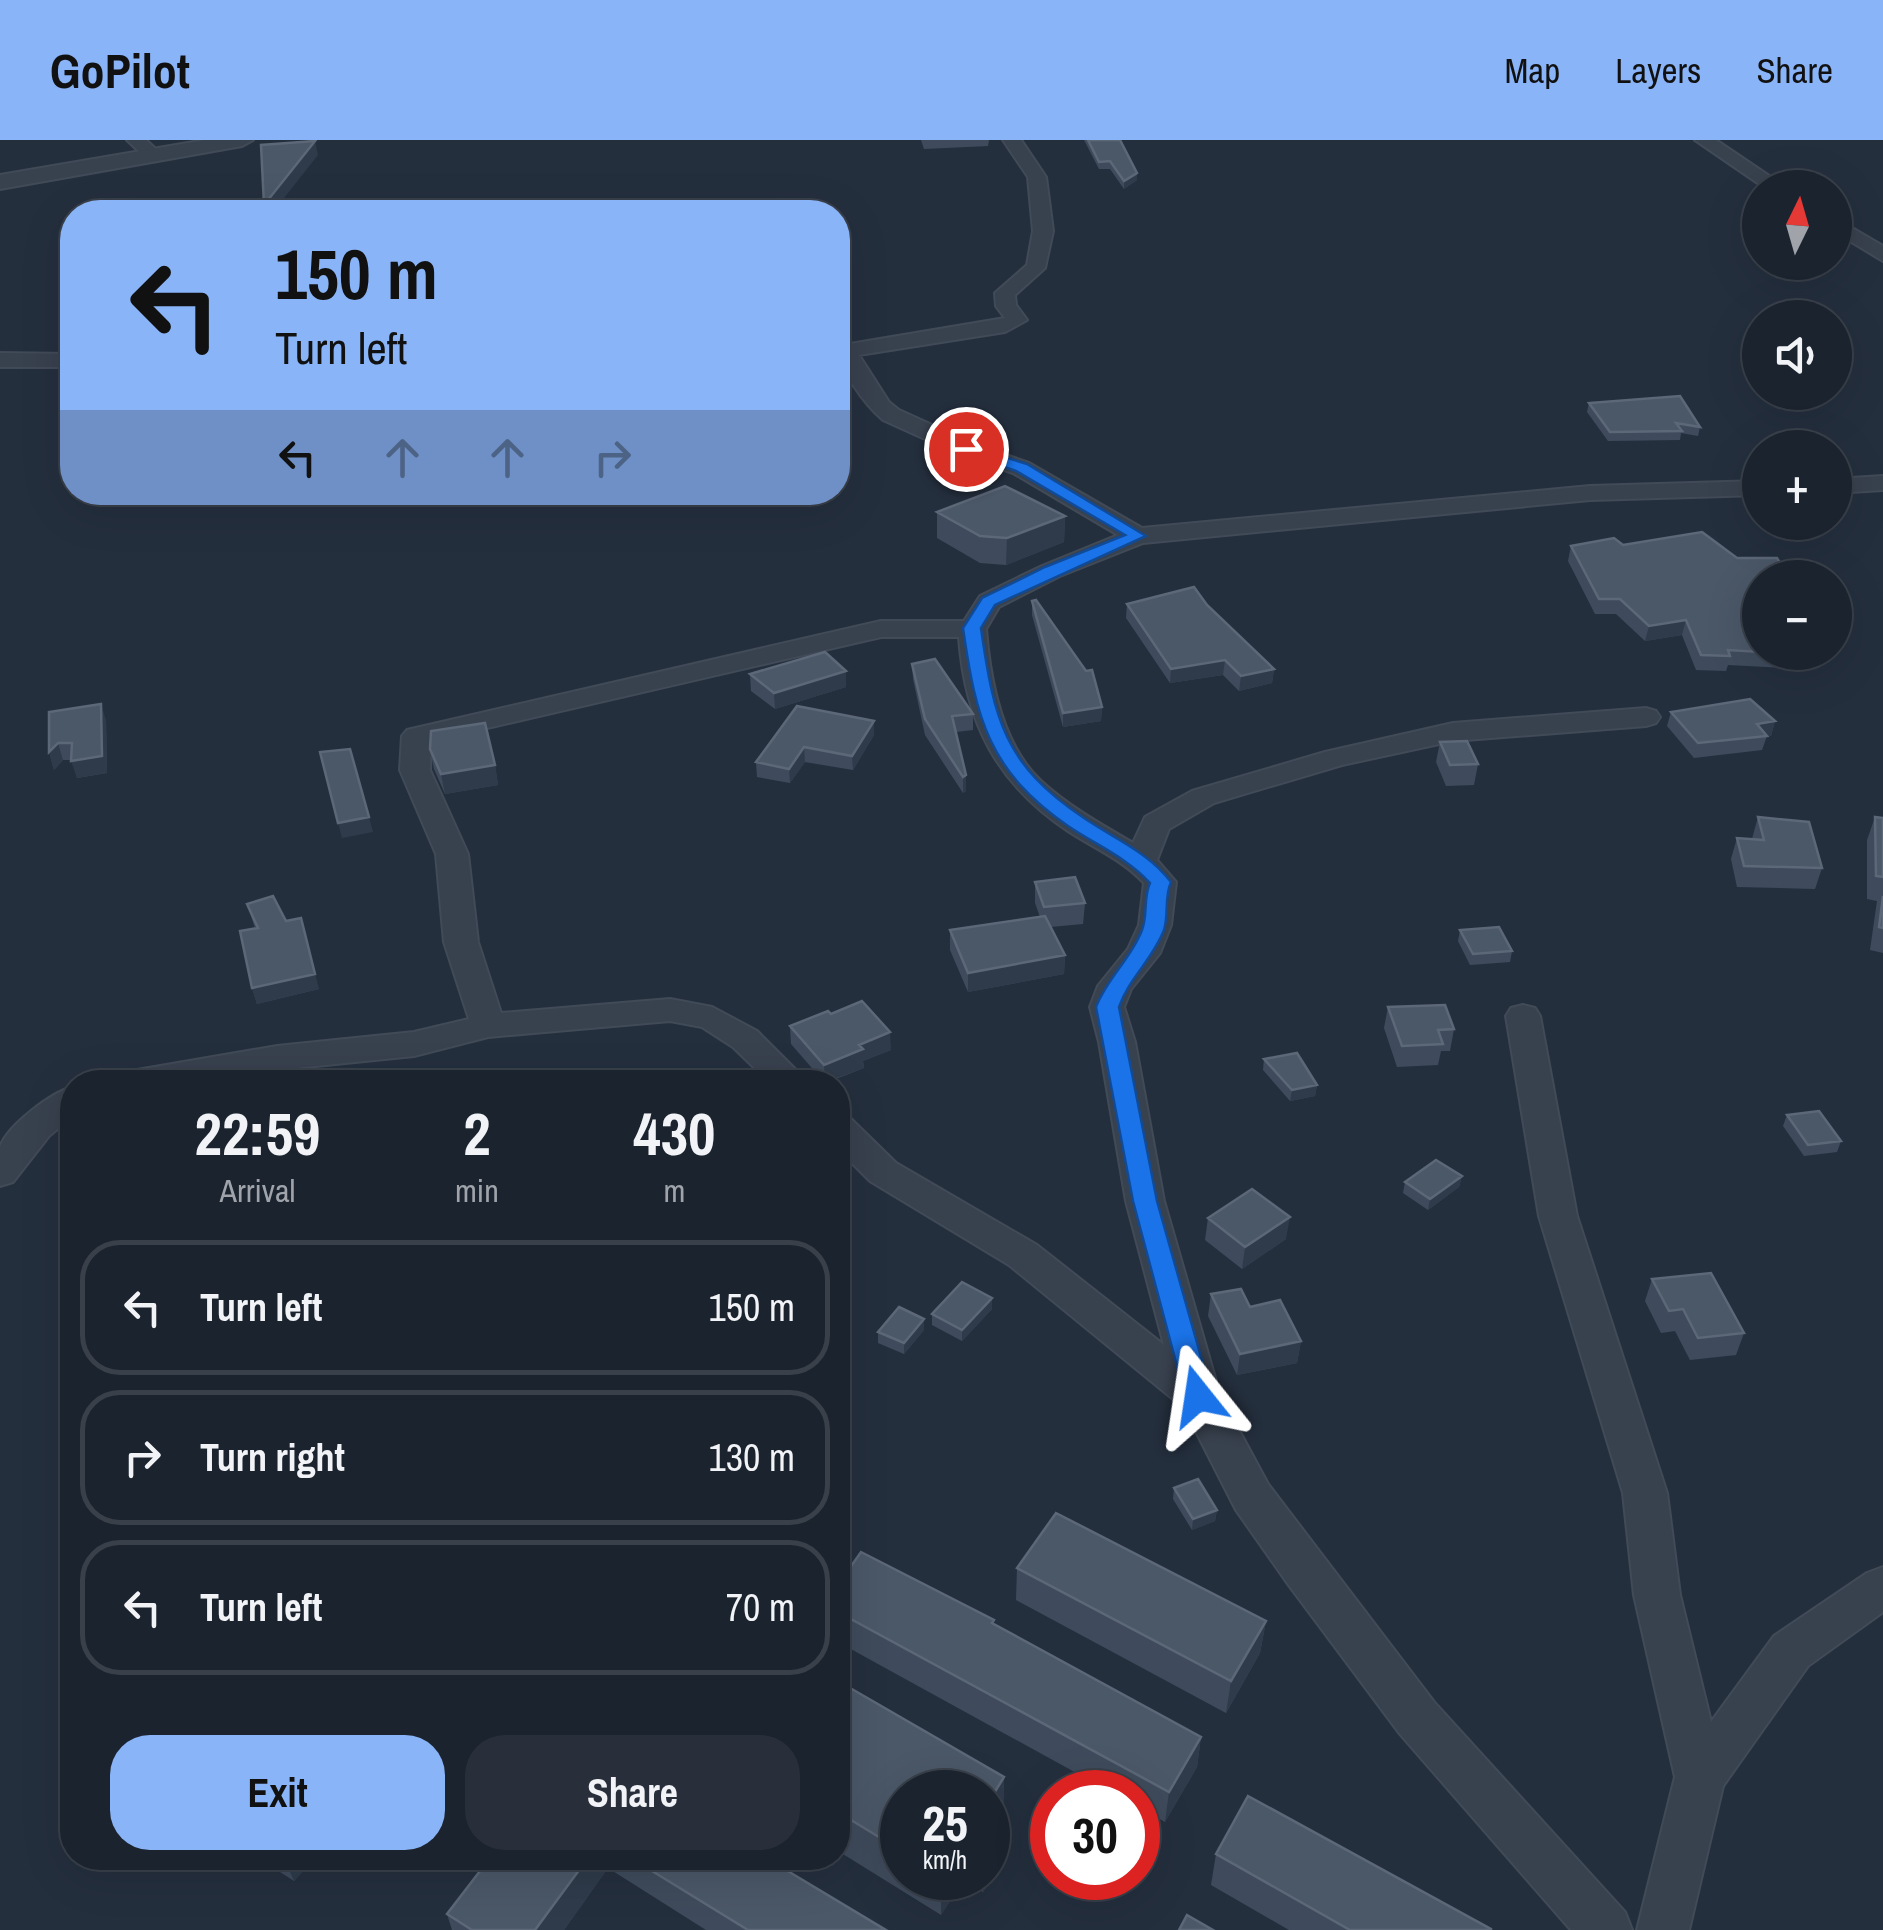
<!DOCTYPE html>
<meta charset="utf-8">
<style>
:root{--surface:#1b232e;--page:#282f3a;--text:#f1f3f6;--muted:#a0a4aa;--line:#39404a;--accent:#8ab4f8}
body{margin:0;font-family:"Archivo Narrow",sans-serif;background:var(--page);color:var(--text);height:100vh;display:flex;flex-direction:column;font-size:38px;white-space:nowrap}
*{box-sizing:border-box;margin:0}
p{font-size:32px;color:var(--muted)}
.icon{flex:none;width:55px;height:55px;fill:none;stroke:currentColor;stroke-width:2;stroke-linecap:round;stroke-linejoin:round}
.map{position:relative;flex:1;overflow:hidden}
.sheet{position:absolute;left:60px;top:930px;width:790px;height:800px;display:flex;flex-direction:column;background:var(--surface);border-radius:40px;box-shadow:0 10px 40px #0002,0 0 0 2px var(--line)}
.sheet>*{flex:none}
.hud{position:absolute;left:60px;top:60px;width:790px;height:305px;border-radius:40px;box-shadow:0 10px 40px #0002,0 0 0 2px var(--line);background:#8ab4f8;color:#111;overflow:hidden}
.needle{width:65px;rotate:5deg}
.tools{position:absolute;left:1742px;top:30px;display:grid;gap:20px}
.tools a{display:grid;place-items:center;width:110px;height:110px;border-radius:50%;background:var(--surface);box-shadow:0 10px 40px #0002,0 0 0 2px var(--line);font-size:50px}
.speed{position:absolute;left:880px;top:1630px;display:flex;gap:20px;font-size:50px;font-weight:700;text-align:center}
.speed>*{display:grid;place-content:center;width:130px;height:130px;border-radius:50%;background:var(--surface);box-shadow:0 10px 40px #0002,0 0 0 2px var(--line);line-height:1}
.speed small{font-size:25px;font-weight:400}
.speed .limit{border:15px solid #d22;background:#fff;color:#111}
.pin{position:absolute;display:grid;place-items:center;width:85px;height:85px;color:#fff;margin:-42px;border:5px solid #fff;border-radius:50%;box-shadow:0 2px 10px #0007}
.me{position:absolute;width:110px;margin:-55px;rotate:345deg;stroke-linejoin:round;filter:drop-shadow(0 0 8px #0008)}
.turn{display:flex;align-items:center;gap:35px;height:210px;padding:0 50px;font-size:45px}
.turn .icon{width:130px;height:130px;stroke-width:2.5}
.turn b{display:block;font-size:70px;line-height:85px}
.lanes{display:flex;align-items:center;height:95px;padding:0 50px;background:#0003;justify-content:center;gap:50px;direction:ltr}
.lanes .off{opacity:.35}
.eta{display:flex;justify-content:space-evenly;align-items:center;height:170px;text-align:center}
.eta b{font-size:60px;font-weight:700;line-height:70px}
.button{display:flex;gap:20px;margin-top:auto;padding:20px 50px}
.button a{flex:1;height:115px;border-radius:40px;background:var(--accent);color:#111;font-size:40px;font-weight:700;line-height:115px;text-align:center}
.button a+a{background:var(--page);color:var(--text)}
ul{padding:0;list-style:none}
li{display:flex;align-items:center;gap:30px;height:135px;margin:0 20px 15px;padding:0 30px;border:5px solid var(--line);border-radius:40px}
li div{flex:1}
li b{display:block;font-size:38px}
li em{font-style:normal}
header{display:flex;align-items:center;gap:60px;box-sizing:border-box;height:140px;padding:0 50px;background:var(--accent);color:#111}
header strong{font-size:48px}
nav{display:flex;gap:55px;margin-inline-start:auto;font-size:35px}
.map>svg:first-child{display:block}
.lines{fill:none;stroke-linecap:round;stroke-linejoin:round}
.minor-casing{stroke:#414a57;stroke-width:4}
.tertiary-casing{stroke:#414a57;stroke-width:4}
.minor{fill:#38414e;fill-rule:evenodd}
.tertiary{fill:#38414e;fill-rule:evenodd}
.wall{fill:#3f4b5c;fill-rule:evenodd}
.shaded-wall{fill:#2f3b4b}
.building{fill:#4b5868;stroke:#5c6777;stroke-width:2.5}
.route{fill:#1a73e8;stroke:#114b97;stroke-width:2.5}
</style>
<header>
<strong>GoPilot</strong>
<nav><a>Map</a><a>Layers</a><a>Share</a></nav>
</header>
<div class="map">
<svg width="1883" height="1790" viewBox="0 0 1883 1790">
<rect width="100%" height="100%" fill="#242f3e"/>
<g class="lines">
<defs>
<path id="minor" d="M127,0h19l16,15 -3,4h-12z
M1003,0h18l25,37 7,54 -8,37 -30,27 1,10 11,15 -22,12 -146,23 30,47 10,8 75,34 55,19 113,65 448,-42 170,-5v14l-170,5 -447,43 -83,33 -61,31 -13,22c4,51 16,116 55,152 27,25 61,44 92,62l12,-26 47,-26 133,-39 128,-29 193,-15 10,3 4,6 -4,6 -10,3 -193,15 -111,24 -128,38 -45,26 -12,31 19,22 -5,43 -11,28 -29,36 -7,18 11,35 29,159 56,194 48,89 166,218 191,210 7,18h-61l-171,-196 -112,-150 -52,-74 -52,-102 -175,-143 -139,-84 -32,-32v-34l13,4 45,44 141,82 127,100 -38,-144 -27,-159 -9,-35 8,-21 30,-37 11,-24 5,-42c-21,-23 -50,-35 -76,-52 -71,-47 -103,-109 -109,-194h-78l-450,104 -1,29 38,84 10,88 23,71 169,-14 42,8 45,24 51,51h-39l-36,-35 -31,-20 -32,-6 -182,16 -74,19 -137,14 -73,12h-85l5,-9 13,-3 140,-24 137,-14 55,-13 -25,-77 -8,-88 -36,-84 2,-34 5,-6 474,-109h83l16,-25 62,-30 76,-31 -105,-62 -55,-19 -75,-34c-18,-15 -46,-53 -45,-74l167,-28 -9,-12 -1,-13 32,-28 6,-34 -5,-54z
M1695,0h21l71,48h-22z
M1835,78l48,28v15l-48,-29z
M0,213l72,1v13h-72z
M1883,336v14l-48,3v-14z
M1523,865l12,3 5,8 37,200 90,277 13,102 31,127 63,-86 93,-63 16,-6v45l-75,54 -85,120 -34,144h-52l38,-153 -41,-182 -11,-102 -84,-277 -33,-200 5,-8z
M72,947v30l-23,19 -36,46 -13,4c0,-11 0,-29 0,-39 8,-22 51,-54 72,-60z"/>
<path id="tertiary" d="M205,0h48l-11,6 -242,43v-14z"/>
</defs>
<use href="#minor" class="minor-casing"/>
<use href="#tertiary" class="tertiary-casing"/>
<use href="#minor" class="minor"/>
<use href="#tertiary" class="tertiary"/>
</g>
<path class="wall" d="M921,0h68l-1,6 -64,3z
M1084,0h36l17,40 -13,9 -14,-20h-11z
M1589,263l111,24 -2,9 -17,-3 -1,7 -72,1 -21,-29z
M937,372l128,4 -1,26 -58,23 -26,-2 -43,-25z
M1623,405l137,33v74h28l-5,16 -55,-3 -2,6 -30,-1 -14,-35 -37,6 -29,-27h-21l-27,-53 3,-15z
M1032,461l70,106 -1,14 -38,6 -31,-112z
M1127,464l80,1 67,64 -2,14 -33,8 -16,-16 -53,8 -44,-65z
M912,524l61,50v16l-17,2 10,59 -3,2 -38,-58 -12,-56z
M846,531v16l-71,22 -24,-18 -1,-17z
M49,572l57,8 1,53 -30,5 -5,-18h-9l-9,10 -5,-18z
M1671,572l104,9 -4,15h-4l-5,14 -68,8 -27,-32z
M874,581v14l-21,35 -48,-8 -15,21 -33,-6 -1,-15z
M1440,602l38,22 -4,21 -28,1 -10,-24z
M430,609l65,16 3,20 -53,9 -11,-25z
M1758,677l64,51 -7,21 -78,-2 -6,-28 6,-21 15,1z
M1875,677l8,1v135l-13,-3 7,-49 -10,-2v-59z
M1035,742l50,21 -2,21 -33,3 15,28 -1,19 -96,18 -18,-42v-20l90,-13 -5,-14z
M247,764l72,85 -62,15 -5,-16 3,-60z
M1460,790l52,21 -2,11 -40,3 -12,-24z
M1388,867l66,22 -4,22h-9l-3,14 -41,2 -13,-39z
M831,874l60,36 -28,11 1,7 -36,14h-4l-33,-38 -1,-18z
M1264,919l53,26 -2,11 -25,5 -27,-31z
M1787,975l54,26 -4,11 -33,4 -21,-30z
M1462,1036l-3,11 -31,23 -25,-17 2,-11z
M1208,1078l78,21 -44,30 -37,-29z
M1652,1139l92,54 -8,22 -46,5 -15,-29 -14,2 -16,-32z
M1211,1154l39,13 51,34 -4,22 -60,12 -29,-59z
M992,1158v11l-30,32 -30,-16v-11z
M924,1190l-20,24 -26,-11v-11z
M1174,1348l43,22 -2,11 -23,9 -19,-31z
M838,1423l11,6 145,55 207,113 -4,30 -32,55 -27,-15v-15h-27l-273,-150z
M1017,1428l249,53 -6,32 -34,60 -210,-113z
M838,1541l166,96 -1,39 3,2 -1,41 -22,33 -20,-11 -22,34 -103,-64zM902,1652h86v86h-86z
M1216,1714l275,76h-202l-78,-45z
M258,1718h57l-21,23z
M490,1718h276l120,72h-180l-98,-62 -44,62h-112l-5,-16z"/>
<path class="shaded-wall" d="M315,1l3,14 -45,57h-7l-2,-7z
M1137,33v7l-13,9v-8z
M1065,376l-1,26 -58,23 1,-27z
M1686,480l-4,15 -37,6 4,-15z
M1225,520l-2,15 -53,8 1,-14z
M1274,529l-2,14 -33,8 2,-15z
M846,531v16l-71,22 -1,-16z
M101,564l5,16 1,53 -30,5 -6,-17z
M1102,567l-1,14 -38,6v-14z
M874,581v14l-21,35 -1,-14z
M1775,581l-4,15 -18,1 4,-13z
M58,603l5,17 -9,10 -5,-18z
M804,607l1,15 -15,21 -1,-14z
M495,625l3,20 -53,9 -4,-20z
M966,635v16l-3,2v-16z
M369,677l4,15 -31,6 -4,-15z
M301,778l18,71 -62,15 -5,-16z
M1065,815l-1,19 -96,18v-19z
M890,892l1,18 -28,11 1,7 -39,14 -1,-17 35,-20z
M1317,945l-2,11 -25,5 2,-11z
M1462,1036l-3,11 -31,23 2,-11z
M1290,1077l-4,22 -44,30 3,-22z
M992,1158v11l-30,32v-11z
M924,1179v11l-20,24v-11z
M1301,1201l-4,22 -60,12 3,-21z
M1217,1370l-2,11 -23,9 1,-11z
M1266,1481l-6,32 -34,60 5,-32z
M1201,1597l-4,30 -32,55 4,-30z
M1004,1637l-1,41 -15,24v-39z
M1006,1678l-1,41 -22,33 1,-14h4v-31z
M284,1718h31l-21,23z
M588,1718h18l2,10 -44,62h-29z
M941,1738h22v3l-22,34z"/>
<path class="building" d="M1088,0h32l17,33 -13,8 -14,-20 -11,1z
M315,1l-51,64 -3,-60z
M1680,256l20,31 -24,-4 6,8 -72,1 -21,-29z
M1005,346l60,30 -58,22 -27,-2 -43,-24z
M1702,392l35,26h40l12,20h-29v74l-32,-2 2,6 -29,-1 -15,-35 -37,6 -29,-27h-21l-28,-53 43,-8 9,7z
M1194,447l13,18 67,64 -33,7 -16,-16 -54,9 -44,-65z
M1036,460l50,71 6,-1 10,37 -39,6 -31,-112z
M825,512l21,19 -72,22 -24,-19z
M935,519l38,55 -21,2 14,59 -3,2 -38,-58 -13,-55z
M1750,559l25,22 -18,3 10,12 -69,7 -27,-31z
M101,564l1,52 -31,5 1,-18h-14l-9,9v-40z
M797,566l77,15 -22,35 -48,-9 -15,22 -33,-7z
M485,583l10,42 -54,9 -11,-25 1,-18z
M1467,601l11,23 -28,1 -10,-23z
M350,609l19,68 -31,6 -18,-71z
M1758,677l51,5 13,46 -78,-2 -7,-28 27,2z
M1875,677l8,1v59l-7,-1z
M1075,737l10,26 -41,4 -9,-25z
M273,756l13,25 15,-3 14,56 -63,14 -12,-57 18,-3 -11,-24z
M1883,756v32l-4,-1z
M1045,776l20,39 -97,18 -18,-43z
M1499,787l13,24 -39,3 -13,-24z
M862,861l28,31 -31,13 4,4 -39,16 -34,-39 38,-15 3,3z
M1445,865l9,24 -16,1 5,14 -41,2 -14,-39z
M1297,913l20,32 -25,5 -28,-31z
M1819,971l22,30 -33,4 -21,-30z
M1436,1020l26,16 -32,23 -25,-17z
M1252,1049l38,28 -45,30 -37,-29z
M1711,1133l33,60 -46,5 -15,-29 -14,2 -17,-32z
M962,1142l30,16 -30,32 -30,-16z
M1241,1149l9,18 30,-7 21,41 -61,13 -29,-60z
M899,1167l25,12 -20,24 -26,-11z
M1198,1339l19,31 -24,9 -19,-31z
M1056,1373l210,108 -35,60 -214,-113z
M861,1412l133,68 -2,3 209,114 -32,55 -331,-180v-49l11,6z
M838,1541l166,96 -16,26v-11h-86v59l-64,-39z
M1248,1656l243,133v1h-141l-134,-76z
M988,1667l18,11 -18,29z
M490,1718h98l-53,72h-63l-25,-16z
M631,1718h135l120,72h-138z
M1187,1775l26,15h-34z"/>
<path class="route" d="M966,305l61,19 119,72 -151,69 -14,23c13,91 23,137 103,190 31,21 64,34 87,64 -7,16 -2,32 -7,48 -11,29 -35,48 -45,77l38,194 55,195 -4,7 -10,3 -9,-3 -4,-7 -52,-195 -37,-194c11,-29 35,-48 46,-77 6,-15 1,-32 8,-47 -24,-26 -54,-38 -82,-57 -79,-55 -92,-106 -105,-198l19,-30 63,-31 80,-32 -109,-64 -56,-19 -2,-3z"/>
</svg>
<div class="tools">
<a><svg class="needle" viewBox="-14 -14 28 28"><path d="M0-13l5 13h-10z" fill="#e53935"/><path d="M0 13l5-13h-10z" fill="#a0a4aa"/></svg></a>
<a><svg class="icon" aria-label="sound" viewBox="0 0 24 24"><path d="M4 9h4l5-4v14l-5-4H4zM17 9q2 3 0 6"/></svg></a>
<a>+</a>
<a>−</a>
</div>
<div class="speed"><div>25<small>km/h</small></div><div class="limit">30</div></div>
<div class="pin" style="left:966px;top:309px;background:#d93025"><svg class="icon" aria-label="arrive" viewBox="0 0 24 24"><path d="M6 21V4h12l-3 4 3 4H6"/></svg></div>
<svg class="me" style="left:1198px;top:1256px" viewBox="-20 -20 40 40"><path d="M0-17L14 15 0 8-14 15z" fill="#1a73e8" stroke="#fff" stroke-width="4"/></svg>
<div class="hud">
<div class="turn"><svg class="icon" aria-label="left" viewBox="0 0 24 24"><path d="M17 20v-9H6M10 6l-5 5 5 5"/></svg><div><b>150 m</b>Turn left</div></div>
<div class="lanes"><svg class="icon" aria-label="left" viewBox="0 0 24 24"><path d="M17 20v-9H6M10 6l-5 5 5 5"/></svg><svg class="icon off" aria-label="ahead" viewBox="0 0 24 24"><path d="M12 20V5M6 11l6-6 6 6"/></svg><svg class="icon off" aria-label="ahead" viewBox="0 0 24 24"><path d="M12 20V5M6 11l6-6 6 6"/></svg><svg class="icon off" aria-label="right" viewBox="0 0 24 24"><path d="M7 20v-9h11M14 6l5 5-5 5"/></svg></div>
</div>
<section class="sheet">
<div class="eta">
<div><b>22:59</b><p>Arrival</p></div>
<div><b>2</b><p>min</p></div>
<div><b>430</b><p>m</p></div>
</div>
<ul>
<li><svg class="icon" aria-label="left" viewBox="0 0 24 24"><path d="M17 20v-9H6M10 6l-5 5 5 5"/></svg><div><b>Turn left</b></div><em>150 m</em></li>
<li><svg class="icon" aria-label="right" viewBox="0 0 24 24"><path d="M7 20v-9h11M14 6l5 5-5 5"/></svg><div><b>Turn right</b></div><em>130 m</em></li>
<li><svg class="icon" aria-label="left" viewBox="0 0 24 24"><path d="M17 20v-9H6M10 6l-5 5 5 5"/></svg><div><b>Turn left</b></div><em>70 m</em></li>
</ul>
<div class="button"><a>Exit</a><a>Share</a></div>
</section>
</div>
